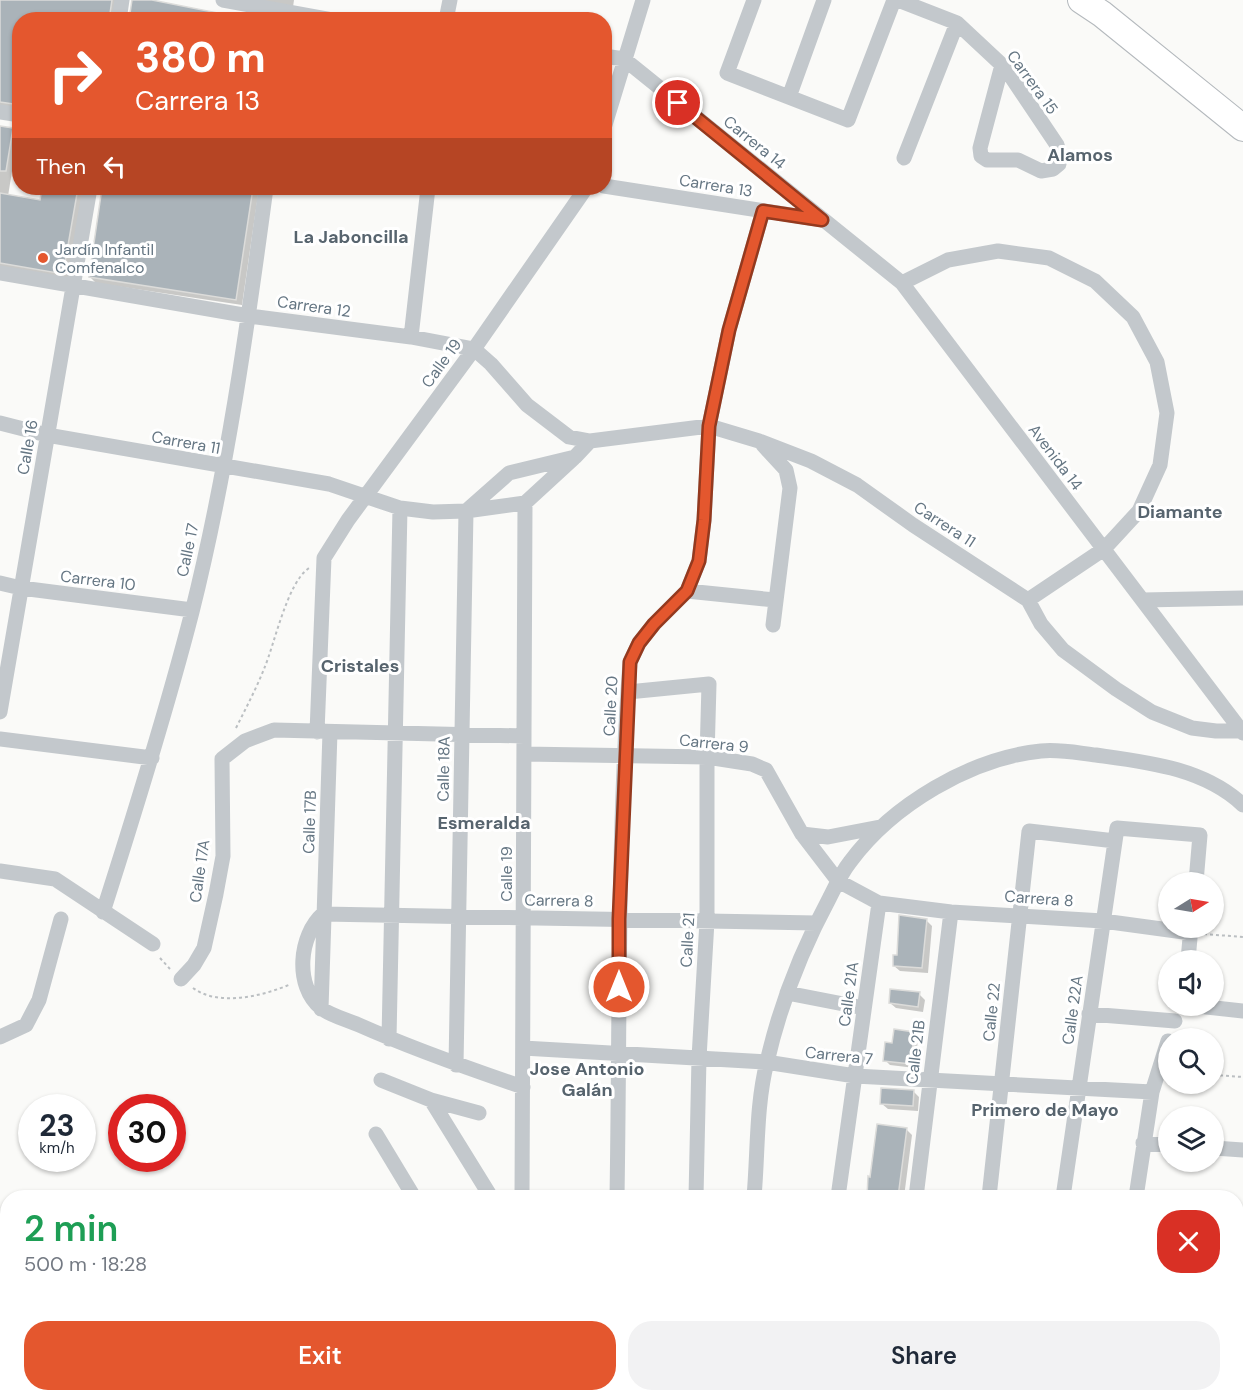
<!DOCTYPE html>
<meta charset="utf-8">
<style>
:root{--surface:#fff;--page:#f2f2f3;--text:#1f2937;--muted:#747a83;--accent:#e4572e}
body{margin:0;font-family:"DM Sans",sans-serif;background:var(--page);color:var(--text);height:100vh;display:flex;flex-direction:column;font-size:22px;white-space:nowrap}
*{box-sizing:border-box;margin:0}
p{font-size:20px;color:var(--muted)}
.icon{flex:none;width:33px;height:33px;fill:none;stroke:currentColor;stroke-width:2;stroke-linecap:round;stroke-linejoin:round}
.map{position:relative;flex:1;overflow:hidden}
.side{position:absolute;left:0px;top:1190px;width:1244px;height:212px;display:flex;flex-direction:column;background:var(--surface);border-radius:24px 24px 0 0;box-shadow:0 2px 4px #0004}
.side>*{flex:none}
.banner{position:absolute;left:12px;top:12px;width:600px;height:183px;border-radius:24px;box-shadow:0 2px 4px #0004;background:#e4572e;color:#fff;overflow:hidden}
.needle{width:39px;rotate:79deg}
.fabs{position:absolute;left:1158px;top:872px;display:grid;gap:12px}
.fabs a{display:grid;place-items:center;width:66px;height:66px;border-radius:50%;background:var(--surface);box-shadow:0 2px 4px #0004;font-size:30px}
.speed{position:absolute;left:18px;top:1094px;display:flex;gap:12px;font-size:30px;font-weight:700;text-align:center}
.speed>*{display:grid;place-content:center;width:78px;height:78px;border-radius:50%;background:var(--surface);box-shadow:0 2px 4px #0004;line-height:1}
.speed small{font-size:15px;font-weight:400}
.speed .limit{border:9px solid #d22;background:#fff;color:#111}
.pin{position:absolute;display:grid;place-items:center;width:51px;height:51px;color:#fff;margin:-26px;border:3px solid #fff;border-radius:50%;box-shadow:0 2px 6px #0007}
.me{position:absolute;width:66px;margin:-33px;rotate:0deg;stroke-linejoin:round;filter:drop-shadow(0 0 4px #0008)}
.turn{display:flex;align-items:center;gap:21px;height:126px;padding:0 24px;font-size:27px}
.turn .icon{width:78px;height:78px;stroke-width:2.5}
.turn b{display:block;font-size:42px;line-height:51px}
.then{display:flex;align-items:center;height:57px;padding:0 24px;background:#0003;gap:12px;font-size:22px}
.round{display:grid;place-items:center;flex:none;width:63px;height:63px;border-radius:24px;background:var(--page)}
.overview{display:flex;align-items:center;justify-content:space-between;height:102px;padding:0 24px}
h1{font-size:36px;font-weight:600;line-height:45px;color:#1e9e55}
.button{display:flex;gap:12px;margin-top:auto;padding:12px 24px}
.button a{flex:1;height:69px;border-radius:24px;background:var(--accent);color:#fff;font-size:24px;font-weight:600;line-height:69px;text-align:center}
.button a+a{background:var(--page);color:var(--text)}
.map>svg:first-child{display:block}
.shadow{fill:#0003}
.building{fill:#aab3b9;stroke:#dcdcda;stroke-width:1.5}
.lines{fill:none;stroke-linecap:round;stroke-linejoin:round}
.trunk-casing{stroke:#b4b9bd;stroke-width:28}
.path{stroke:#bbbfc2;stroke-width:2;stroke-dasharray:3 3;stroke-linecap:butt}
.minor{stroke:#c3c8cc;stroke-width:15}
.trunk{stroke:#fff;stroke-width:26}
.route-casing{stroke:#94391e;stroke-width:15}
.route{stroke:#e4572e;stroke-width:10}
.poi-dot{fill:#e4572e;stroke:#fff;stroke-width:2}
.labels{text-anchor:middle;stroke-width:6;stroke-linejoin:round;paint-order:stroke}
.street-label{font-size:16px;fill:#657683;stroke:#fff}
.poi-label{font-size:16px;fill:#657683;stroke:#fff;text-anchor:start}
.neighbourhood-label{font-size:18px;font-weight:bold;fill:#57646e;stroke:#fff}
</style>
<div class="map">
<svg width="1243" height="1400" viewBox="0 0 1243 1400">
<rect width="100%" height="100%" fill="#fafaf8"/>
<path class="shadow" d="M0,0h120l-4,20h-96v90l-20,-4z
M132,0h12l99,20h-113z
M253,0h41l-1,7z
M0,127l13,3 5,5 -10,61 34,6 2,-14h40l-16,91 -68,-11z
M103,188h156l-17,117 -146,-22 -6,-6z
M926,920l6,6 -4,47 -28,-2 -6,-5z
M919,994l6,6 -2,12 -27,-4 -6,-5z
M913,1033l5,5 -3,30 -25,-3 -5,-5 8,-15z
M913,1091l6,6 -1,14 -30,-2 -6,-5z
M906,1129l6,6 -8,62h-36l4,-19z
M1236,1255l7,1v44l-7,1z
M1236,1315h7v29l-7,-3z
M857,1394h23l-1,6h-22z"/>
<path class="building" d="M0,0h112l-3,20h-89v85l-20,-3z
M132,0h20l71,14v6h-94z
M0,126l13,2 -7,43h-6z
M42,188h36l-15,86 -63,-11v-70l40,7z
M102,188h151l-17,112 -147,-23z
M899,915l28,4 -5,49 -29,-2v-11h4z
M890,989l30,3 -2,15 -29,-4z
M894,1029l20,3 -3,32 -28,-3 2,-19 7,1z
M881,1088l33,2 -1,16 -33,-2z
M877,1124l30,4 -9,69h-31l1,-21 2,1z"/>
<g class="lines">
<defs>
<path id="trunk" d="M1081,0l21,14 141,114"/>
</defs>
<use href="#trunk" class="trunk-casing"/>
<path class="path" d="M236,728c10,-20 20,-39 28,-59 11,-26 23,-86 45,-101
M1204,934l39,3
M160,958l10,11
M193,988c26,19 70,8 98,-4
M1214,1075l29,2"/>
<path class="minor" d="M223,0l109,20
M754,0l-27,73 121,47 46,-120
M898,0l59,23 45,42 10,13 45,67 3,9 -1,10 -6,5 -12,2 -23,-11h-31l-6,-4 -1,-8 22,-83
M119,20l3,-20
M446,20l4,-20
M604,56l20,3 278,224 341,450
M789,97l35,-97
M0,112l20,3
M604,128l39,-128
M904,158l53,-135
M604,186l219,34
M0,273l249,43 162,21 63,12 17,15 36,41 42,32 21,4 119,-15 50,15 52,20 46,24 56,40 115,75 13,24 22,26 53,39 36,23 40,16 24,3h25
M902,283l46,-23 50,-9 51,7 46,23 38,36 24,45 10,51 -7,52 -21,46 -35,38 -76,51
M411,337l17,-149
M0,423l47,12 282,49 71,24 33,4 33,-1 43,-38 66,-16 15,-16
M763,445l23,25 4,18 -17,137
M525,503l49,-45
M0,583l21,5 171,22
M687,591l88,9
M1143,600l100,-2
M628,692l81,-8 -2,73v164l-8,137 -3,139
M0,712l90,-524
M317,732l7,-174 24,-38 126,-171 112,-161
M0,739l152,19
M524,754l183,3 45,7 14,6 36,64 36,47 41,22 72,9 152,9 88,12
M802,834l26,3 52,-10
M0,871l55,8 98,65
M103,912c32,-100 63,-199 89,-300 35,-140 55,-282 74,-424
M323,914l493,9
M323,914c-24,21 -29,72 -2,94 10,8 27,12 38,17 54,24 108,43 164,62
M1188,960l3,-33
M181,979l13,-14 10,-17 12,-54 7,-38 -1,-97 23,-18 29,-11 250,6
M787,993l77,15
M1188,1005l55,6
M321,1009l9,-277
M1089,1014l86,7
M0,1037l26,-12 13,-25 22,-81
M389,1039l11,-531
M523,1048l243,14 89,14 297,16
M456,1065l10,-554 59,-8
M381,1080l50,20 48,13
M431,1100l60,97
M376,1134l38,63
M1143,1143l25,2
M1214,1148l29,2
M522,1197l3,-694
M617,1197c3,-178 0,-357 13,-535l9,-19 15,-19 33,-33 12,-30 5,-41 5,-94 20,-96 34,-119
M754,1197c4,-45 2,-92 13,-135 13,-57 35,-113 63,-165 6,-12 12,-25 20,-35 42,-57 121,-104 191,-111 18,-2 37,2 55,4 51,7 108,13 147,50
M838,1197l41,-294
M916,1197l35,-285
M989,1197l40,-366 86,10
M1063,1197l54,-369 83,7 -4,47
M1136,1197l16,-105 16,-51
M1236,1232l7,2
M1236,1304l7,1
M1236,1376l7,1
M461,1394l4,6
M539,1394l5,6
M618,1394l5,6
M734,1394l3,6
M900,1394l5,6
M965,1400l2,-6
M1036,1400l2,-6
M1111,1400l1,-6"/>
<use href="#trunk" class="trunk"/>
</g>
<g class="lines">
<defs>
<path id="route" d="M619,987v-68l11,-257 9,-19 15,-19 33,-33 12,-30 5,-41 5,-94 20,-96 34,-119 59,9 -144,-117"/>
</defs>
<use href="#route" class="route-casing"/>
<use href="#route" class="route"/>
</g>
<circle class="poi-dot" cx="43" cy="258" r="6"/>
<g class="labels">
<g class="street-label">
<text transform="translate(1033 82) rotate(54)" y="6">Carrera 15</text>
<text transform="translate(755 142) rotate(39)" y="6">Carrera 14</text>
<text transform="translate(716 185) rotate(9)" y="6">Carrera 13</text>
<text transform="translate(314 306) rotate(8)" y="6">Carrera 12</text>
<text transform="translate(441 363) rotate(-54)" y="6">Calle 19</text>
<text transform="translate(186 442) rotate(10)" y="6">Carrera 11</text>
<text transform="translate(27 447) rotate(-80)" y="6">Calle 16</text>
<text transform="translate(1056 457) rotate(53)" y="6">Avenida 14</text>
<text transform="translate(945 524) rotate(33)" y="6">Carrera 11</text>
<text transform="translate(187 550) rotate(-78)" y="6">Calle 17</text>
<text transform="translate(98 580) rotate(7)" y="6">Carrera 10</text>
<text transform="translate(610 706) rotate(-87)" y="6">Calle 20</text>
<text transform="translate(714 743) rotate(6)" y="6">Carrera 9</text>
<text transform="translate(443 769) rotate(-89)" y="6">Calle 18A</text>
<text transform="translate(309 822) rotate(-88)" y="6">Calle 17B</text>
<text transform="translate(199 871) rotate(-82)" y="6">Calle 17A</text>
<text transform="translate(506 874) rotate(-90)" y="6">Calle 19</text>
<text transform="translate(1039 898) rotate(4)" y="6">Carrera 8</text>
<text transform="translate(559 900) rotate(1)" y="6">Carrera 8</text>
<text transform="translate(687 940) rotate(-87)" y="6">Calle 21</text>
<text transform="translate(848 994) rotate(-82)" y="6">Calle 21A</text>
<text transform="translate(1072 1010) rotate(-82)" y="6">Calle 22A</text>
<text transform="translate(991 1012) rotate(-84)" y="6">Calle 22</text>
<text transform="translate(915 1052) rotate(-83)" y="6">Calle 21B</text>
<text transform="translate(839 1055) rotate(6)" y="6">Carrera 7</text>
</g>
<g class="poi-label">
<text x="55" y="255">Jardín Infantil<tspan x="55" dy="18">Comfenalco</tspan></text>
</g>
<g class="neighbourhood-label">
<text x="1080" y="161">Alamos</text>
<text x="351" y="243">La Jaboncilla</text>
<text x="1180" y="518">Diamante</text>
<text x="360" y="672">Cristales</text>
<text x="484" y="829">Esmeralda</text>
<text x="587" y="1075">Jose Antonio<tspan x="587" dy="21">Galán</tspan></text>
<text x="1045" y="1116">Primero de Mayo</text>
</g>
</g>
</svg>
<div class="fabs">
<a><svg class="needle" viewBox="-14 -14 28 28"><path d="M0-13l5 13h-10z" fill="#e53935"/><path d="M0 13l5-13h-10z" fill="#747a83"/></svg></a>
<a><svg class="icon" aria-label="sound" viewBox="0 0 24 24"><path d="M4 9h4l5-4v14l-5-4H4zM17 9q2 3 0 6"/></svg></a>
<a><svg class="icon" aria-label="search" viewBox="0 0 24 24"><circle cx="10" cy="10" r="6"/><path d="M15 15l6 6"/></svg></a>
<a><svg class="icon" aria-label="layers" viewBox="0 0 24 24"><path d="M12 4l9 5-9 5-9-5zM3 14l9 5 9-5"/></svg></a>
</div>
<div class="speed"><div>23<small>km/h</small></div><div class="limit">30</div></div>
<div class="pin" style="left:678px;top:103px;background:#d93025"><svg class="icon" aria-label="arrive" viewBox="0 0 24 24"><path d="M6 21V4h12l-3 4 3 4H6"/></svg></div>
<svg class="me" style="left:619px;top:987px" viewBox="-20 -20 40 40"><circle r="17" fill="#e4572e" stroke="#fff" stroke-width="3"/><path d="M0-11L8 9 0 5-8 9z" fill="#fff"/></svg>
<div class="banner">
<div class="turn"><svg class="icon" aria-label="right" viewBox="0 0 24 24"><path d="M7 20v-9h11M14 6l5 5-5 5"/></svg><div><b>380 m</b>Carrera 13</div></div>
<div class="then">Then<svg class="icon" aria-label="left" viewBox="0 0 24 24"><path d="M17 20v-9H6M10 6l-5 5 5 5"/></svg></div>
</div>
<section class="side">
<div class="overview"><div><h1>2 min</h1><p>500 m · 18:28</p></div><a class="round" style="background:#d93025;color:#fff"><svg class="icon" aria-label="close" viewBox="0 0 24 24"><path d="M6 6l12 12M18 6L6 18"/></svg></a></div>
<div class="button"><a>Exit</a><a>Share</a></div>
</section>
</div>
